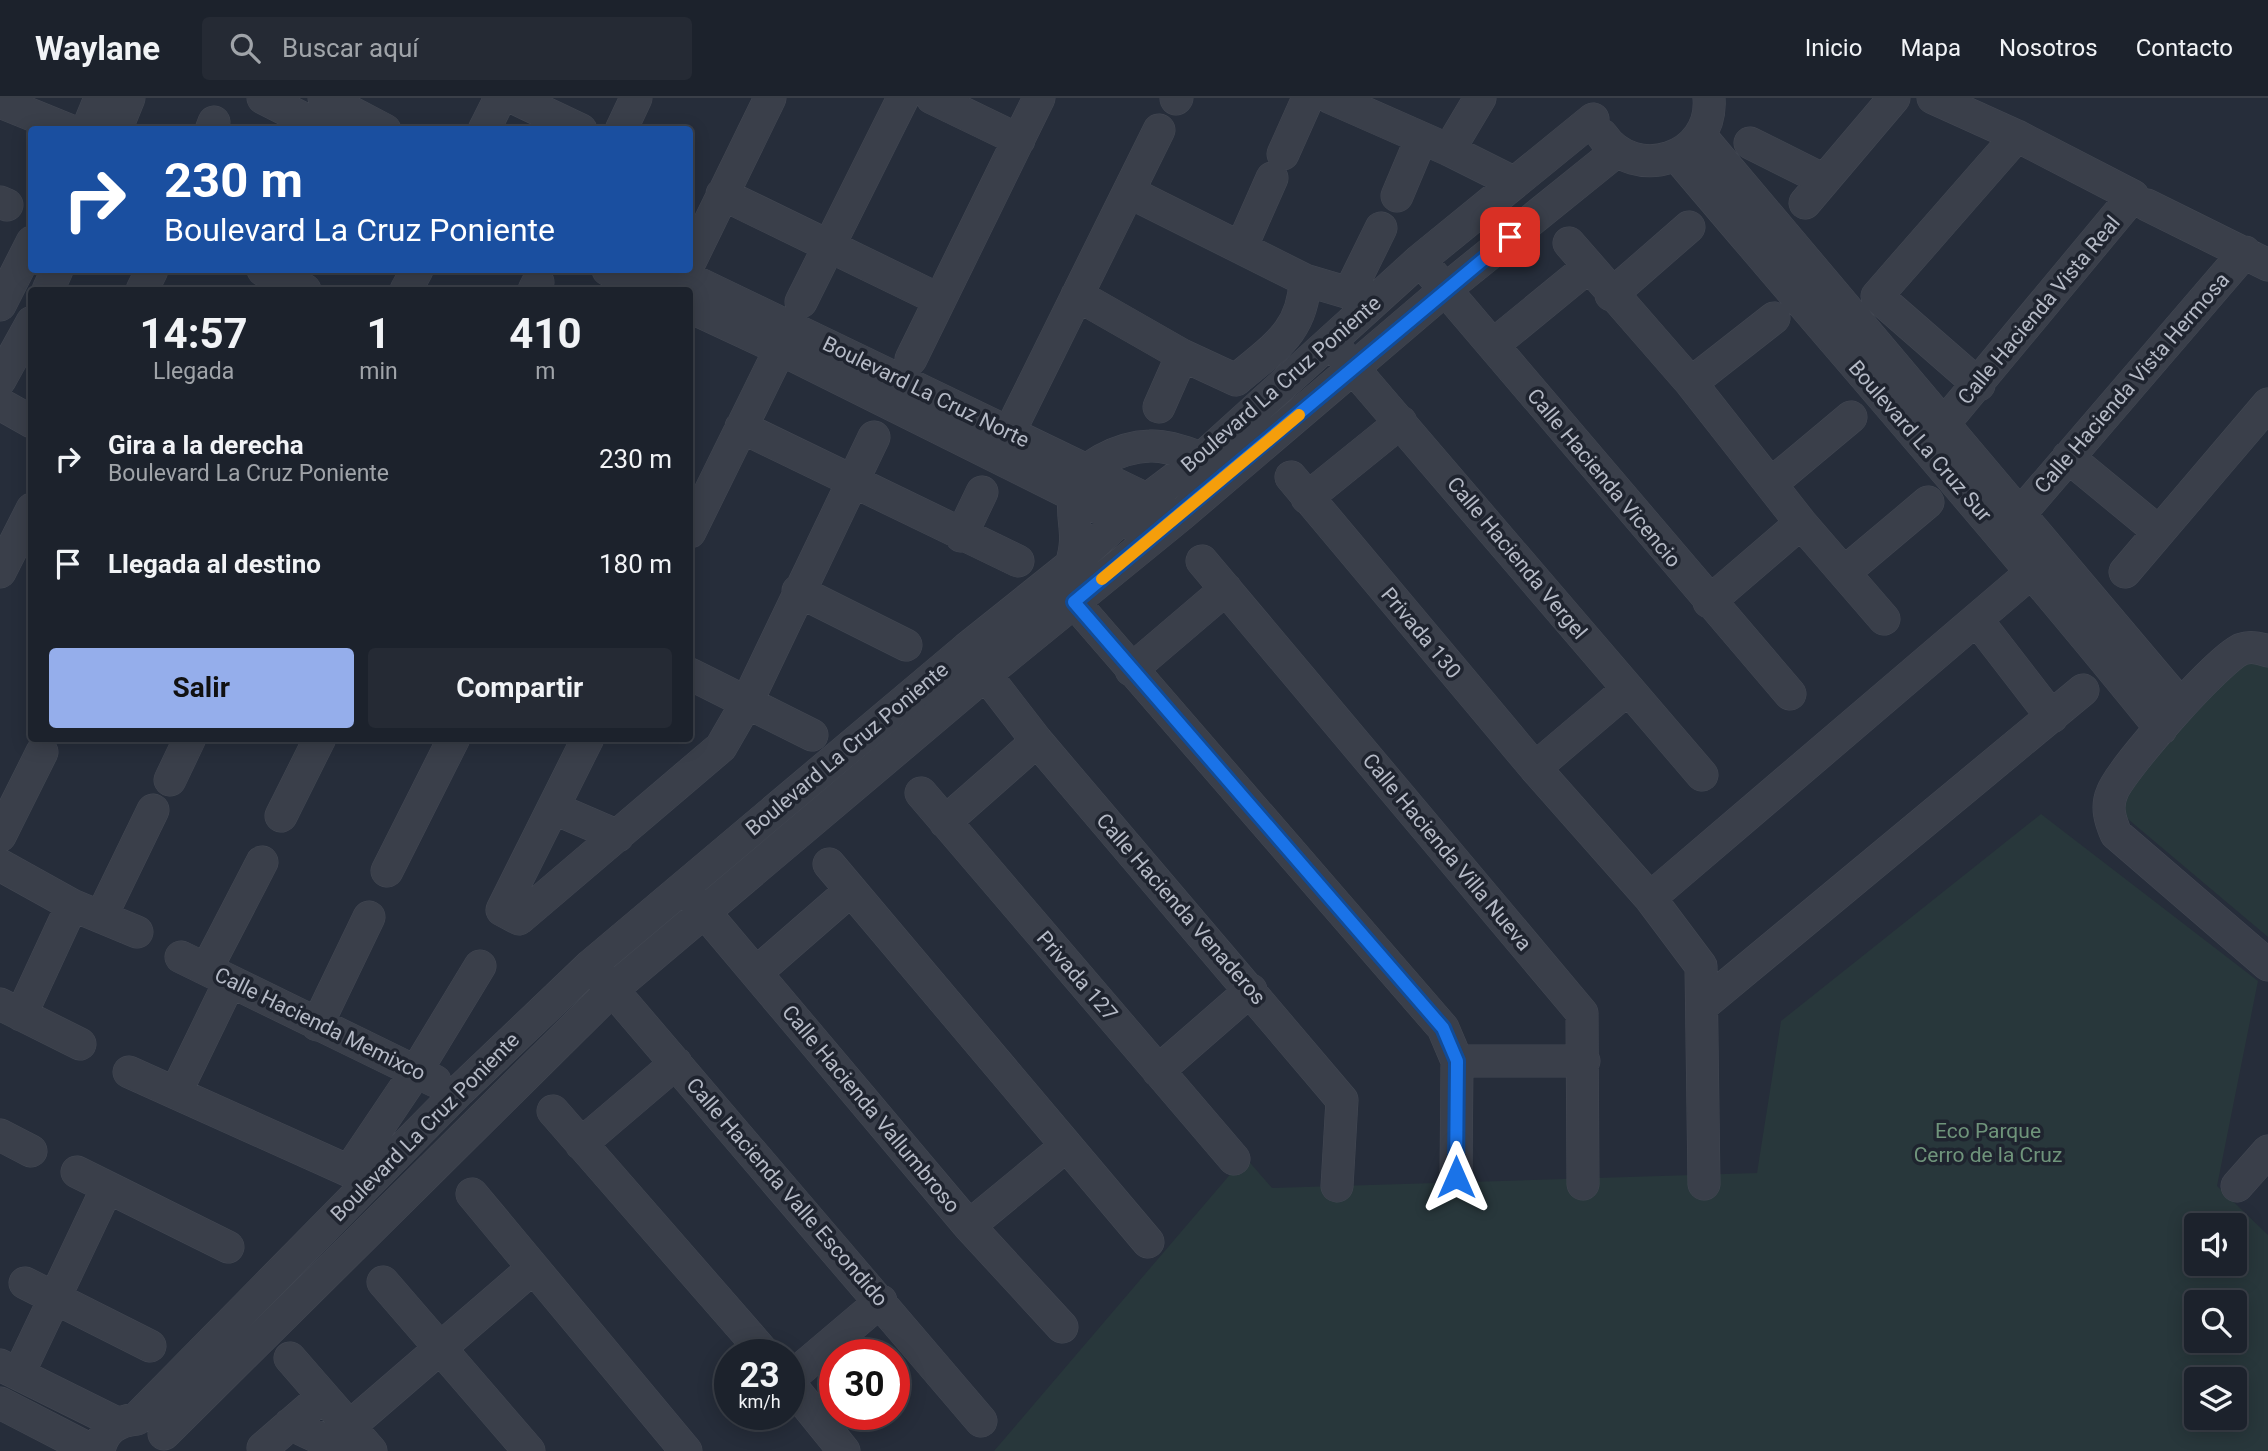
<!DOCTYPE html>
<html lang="es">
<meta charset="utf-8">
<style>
:root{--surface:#1c222c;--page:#252a34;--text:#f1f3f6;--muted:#a0a4a9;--line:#3a3f48;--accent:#95aeeb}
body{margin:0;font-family:Roboto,sans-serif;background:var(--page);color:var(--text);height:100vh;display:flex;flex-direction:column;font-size:26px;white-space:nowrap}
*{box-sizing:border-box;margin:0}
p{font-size:23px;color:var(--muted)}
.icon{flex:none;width:38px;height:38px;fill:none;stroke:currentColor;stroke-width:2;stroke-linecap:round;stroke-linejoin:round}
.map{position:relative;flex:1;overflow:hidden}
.sheet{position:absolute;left:28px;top:189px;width:665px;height:455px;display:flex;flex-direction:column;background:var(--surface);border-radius:7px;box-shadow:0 4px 18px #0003,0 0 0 2px var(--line)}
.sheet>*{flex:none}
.guide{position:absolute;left:28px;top:28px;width:665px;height:147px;border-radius:7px;box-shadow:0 4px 18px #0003,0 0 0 2px var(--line);background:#1a4fa0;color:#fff;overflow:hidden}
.buttons{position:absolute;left:2184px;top:1115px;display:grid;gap:14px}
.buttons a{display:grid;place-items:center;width:63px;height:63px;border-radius:7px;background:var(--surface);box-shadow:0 4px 18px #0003,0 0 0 2px var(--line);font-size:35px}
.speed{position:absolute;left:714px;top:1241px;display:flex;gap:14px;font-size:35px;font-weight:700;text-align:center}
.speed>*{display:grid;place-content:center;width:91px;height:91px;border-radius:50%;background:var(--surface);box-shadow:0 4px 18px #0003,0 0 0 2px var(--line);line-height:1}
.speed small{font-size:18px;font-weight:400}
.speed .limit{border:10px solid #d22;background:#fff;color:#111}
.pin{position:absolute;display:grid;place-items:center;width:60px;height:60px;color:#fff;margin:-30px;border-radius:14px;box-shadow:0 4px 10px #0006}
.me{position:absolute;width:77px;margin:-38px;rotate:0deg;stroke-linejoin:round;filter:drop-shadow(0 0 5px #0008)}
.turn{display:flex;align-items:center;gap:24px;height:147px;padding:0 21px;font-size:32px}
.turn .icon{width:91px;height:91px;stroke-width:2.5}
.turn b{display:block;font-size:49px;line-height:60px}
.eta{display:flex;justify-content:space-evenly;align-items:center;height:119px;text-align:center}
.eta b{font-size:42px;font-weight:700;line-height:49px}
.button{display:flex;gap:14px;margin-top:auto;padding:14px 21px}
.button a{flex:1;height:80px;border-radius:7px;background:var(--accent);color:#111;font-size:28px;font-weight:700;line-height:80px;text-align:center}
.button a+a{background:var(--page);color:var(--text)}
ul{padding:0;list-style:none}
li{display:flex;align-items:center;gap:21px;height:105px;padding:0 21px}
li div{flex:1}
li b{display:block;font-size:26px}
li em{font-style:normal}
header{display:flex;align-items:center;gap:42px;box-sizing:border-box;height:98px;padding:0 35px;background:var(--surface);border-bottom:2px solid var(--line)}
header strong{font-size:33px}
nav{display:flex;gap:38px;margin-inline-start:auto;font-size:24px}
.search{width:490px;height:63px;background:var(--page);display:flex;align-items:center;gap:18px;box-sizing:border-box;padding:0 24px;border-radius:7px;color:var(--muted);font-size:26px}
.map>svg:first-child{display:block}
.green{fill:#28373b;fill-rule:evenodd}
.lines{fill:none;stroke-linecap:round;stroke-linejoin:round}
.minor-casing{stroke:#434853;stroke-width:33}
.minor{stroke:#3a3f4a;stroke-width:32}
.route-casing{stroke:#114b97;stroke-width:18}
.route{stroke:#1a73e8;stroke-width:12}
.slow{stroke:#f59e0b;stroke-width:12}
.labels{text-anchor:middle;stroke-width:7;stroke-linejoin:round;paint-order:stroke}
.street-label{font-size:21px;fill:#b5bac6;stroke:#1f242f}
.park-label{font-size:21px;fill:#6f947b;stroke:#1f242f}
</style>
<header>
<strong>Waylane</strong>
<div class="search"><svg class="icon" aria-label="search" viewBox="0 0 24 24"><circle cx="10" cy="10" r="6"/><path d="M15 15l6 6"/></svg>Buscar aquí</div>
<nav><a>Inicio</a><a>Mapa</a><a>Nosotros</a><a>Contacto</a></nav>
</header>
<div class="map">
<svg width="2268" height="1353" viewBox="0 0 2268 1353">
<rect width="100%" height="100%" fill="#262d3a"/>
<path class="green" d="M2238,560l23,3 7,5v271l-146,-123 -4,-16z
M2041,716l217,167 -41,205 51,49v216h-1274l251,-294 27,31 485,-15 24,-152zM2196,1127h39v39h-39zM2196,1204h39v38h-39zM2196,1281h39v39h-39z"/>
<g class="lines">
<defs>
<path id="minor" d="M263,0l63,32
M324,0l61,32
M514,0l67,32
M932,0l87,42
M1331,0l118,52 64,32
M1176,1l1,-1
M0,4l69,28
M87,32l13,-32
M116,32l13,-32
M211,32l3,-8
M484,32l16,-32
M621,32l15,-32
M1602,37c33,49 112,23 107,-37
M1700,37l481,570
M1750,45l74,37
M1449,52l31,-52
M1283,56l25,-56
M1677,58c161,191 327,379 484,573
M1129,94l176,88 44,13 32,-65
M722,96l218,106
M1397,98l24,-57
M0,104l7,3
M1805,105l89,-105
M2147,107l121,60
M1569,145l122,140 110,140 83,96
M1241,150l31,-70
M690,164l80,-164
M263,172l42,20
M608,172l45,20
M671,172l490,236
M1432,176l358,420
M48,192l9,-20
M142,192l10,-20
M406,192l11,-20
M534,192l4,-8
M1077,197l105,60 54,25c37,-32 67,-47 69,-100
M1611,197l78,-68
M801,204l102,-204
M0,207l32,-63
M690,209l90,42 357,178
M1493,247l94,-77
M1341,256l361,421
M911,261l128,-261
M0,282l32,-58
M1691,285l83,-65
M1979,287l-102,-89 140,-160
M0,306l32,18
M1159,309l23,-52
M741,329l277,134
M1009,335l150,-303
M1932,340l201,-242 -116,-60 -84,-38
M2068,359l91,75
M1291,379l244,291 115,130 51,68 3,218
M1772,385l79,-66
M1307,400l94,-76
M2020,416l225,-262
M690,434l99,-201
M961,438l21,-44
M1202,463l380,452 1,171
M1071,467c10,-32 0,-42 3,-69 3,-31 48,-49 76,-50 17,-1 36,7 52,12
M1846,473l82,-69
M0,474l32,-63
M2125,474l143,-168
M798,493l108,54
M1074,504l369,426 14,33 -1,116
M1709,504l92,-79
M1977,522l75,97
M2268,553c-8,-3 -18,-5 -26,-2 -22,8 -122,121 -130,144 -6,14 -2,27 4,41l152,131
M972,559l65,84 305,359 -5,86
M1131,572l95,-81
M690,576l122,61
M588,640l-86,172 17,9 202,-172 26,-45 127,-265
M1535,670l93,-79
M170,682l20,-42
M921,695l313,366
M553,710l65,28
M281,718l39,-78
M945,724l92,-81
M0,738l42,-84
M829,766l319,378
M0,767l72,40 65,27
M387,773l67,-133
M691,798l278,330 93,101
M1650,800l383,-327
M101,819l52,-107
M181,859l254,124
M207,870l55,-106
M757,874l93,-81
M599,876l382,447
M0,906l80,40
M1702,908l381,-316
M21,917l51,-110
M317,927l52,-108
M1457,963h127
M1158,973l93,-81
M129,974l220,99 66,-98 65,-107
M176,994l54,-111
M553,1013l212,243
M0,1037l31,16
M581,1046l95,-81
M77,1074l151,75
M2237,1088l31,-35
M472,1096l214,257
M969,1128l97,-80
M383,1184l146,169
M25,1185l125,63
M290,1260l81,93
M0,1267l117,58
M19,1275l88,-185
M789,1281l92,-78
M789,1285l55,68
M0,1305l93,48
M136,1321l323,-328 132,-126 375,-316 105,-84 49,-45 82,-62 218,-198 173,-141
M290,1326l57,27
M350,1328l183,-158
M164,1336l448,-444 374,-316 195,-159 265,-226 171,-138
M263,1350l60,-52
M99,1353c4,-21 17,-30 38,-32"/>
</defs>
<use href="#minor" class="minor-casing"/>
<use href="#minor" class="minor"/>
</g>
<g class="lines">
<defs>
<path id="route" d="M1456,1079l1,-116 -14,-33 -369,-426 436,-365"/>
</defs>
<use href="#route" class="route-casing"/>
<use href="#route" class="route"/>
<path class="slow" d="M1102,481l197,-164"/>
</g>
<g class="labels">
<g class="street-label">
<text transform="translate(2039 212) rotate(-50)" y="7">Calle Hacienda Vista Real</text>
<text transform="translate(2132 285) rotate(-49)" y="7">Calle Hacienda Vista Hermosa</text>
<text transform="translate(1281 286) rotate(-41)" y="7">Boulevard La Cruz Poniente</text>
<text transform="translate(926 294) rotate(26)" y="7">Boulevard La Cruz Norte</text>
<text transform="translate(1920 343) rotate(49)" y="7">Boulevard La Cruz Sur</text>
<text transform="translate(1604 380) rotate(50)" y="7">Calle Hacienda Vicencio</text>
<text transform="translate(1517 460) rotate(50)" y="7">Calle Hacienda Vergel</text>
<text transform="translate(1421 535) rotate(50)" y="7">Privada 130</text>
<text transform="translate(847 651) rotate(-40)" y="7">Boulevard La Cruz Poniente</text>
<text transform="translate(1447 754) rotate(50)" y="7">Calle Hacienda Villa Nueva</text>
<text transform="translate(1181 811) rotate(49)" y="7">Calle Hacienda Venaderos</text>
<text transform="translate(1077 878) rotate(49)" y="7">Privada 127</text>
<text transform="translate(320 926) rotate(26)" y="7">Calle Hacienda Memixco</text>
<text transform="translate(871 1011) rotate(50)" y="7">Calle Hacienda Vallumbroso</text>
<text transform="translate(425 1029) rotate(-45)" y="7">Boulevard La Cruz Poniente</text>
<text transform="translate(787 1094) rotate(49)" y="7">Calle Hacienda Valle Escondido</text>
</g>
<g class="park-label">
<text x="1988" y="1040">Eco Parque<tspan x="1988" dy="24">Cerro de la Cruz</tspan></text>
</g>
</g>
</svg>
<div class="buttons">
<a><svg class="icon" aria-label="sound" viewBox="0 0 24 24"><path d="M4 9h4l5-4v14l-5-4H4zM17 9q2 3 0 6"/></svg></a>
<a><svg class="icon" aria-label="search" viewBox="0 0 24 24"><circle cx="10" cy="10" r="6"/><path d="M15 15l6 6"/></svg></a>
<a><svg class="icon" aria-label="layers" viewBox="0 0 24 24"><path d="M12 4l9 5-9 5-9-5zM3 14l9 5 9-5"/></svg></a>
</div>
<div class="speed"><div>23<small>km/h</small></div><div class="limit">30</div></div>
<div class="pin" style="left:1510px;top:139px;background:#d93025"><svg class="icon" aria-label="arrive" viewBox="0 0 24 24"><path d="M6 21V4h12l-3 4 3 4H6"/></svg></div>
<svg class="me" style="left:1456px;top:1079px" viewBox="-20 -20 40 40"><path d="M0-17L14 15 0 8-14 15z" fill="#1a73e8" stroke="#fff" stroke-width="4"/></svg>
<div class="guide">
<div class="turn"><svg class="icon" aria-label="right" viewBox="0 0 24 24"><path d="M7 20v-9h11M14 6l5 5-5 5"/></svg><div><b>230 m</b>Boulevard La Cruz Poniente</div></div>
</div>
<section class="sheet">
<div class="eta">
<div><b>14:57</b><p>Llegada</p></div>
<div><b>1</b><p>min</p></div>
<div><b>410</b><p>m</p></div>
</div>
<ul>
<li><svg class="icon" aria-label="right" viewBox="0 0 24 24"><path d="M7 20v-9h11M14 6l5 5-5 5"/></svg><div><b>Gira a la derecha</b><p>Boulevard La Cruz Poniente</p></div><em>230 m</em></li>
<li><svg class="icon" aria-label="arrive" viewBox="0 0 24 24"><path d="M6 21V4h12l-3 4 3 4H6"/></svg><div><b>Llegada al destino</b></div><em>180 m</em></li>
</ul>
<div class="button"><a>Salir</a><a>Compartir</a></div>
</section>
</div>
